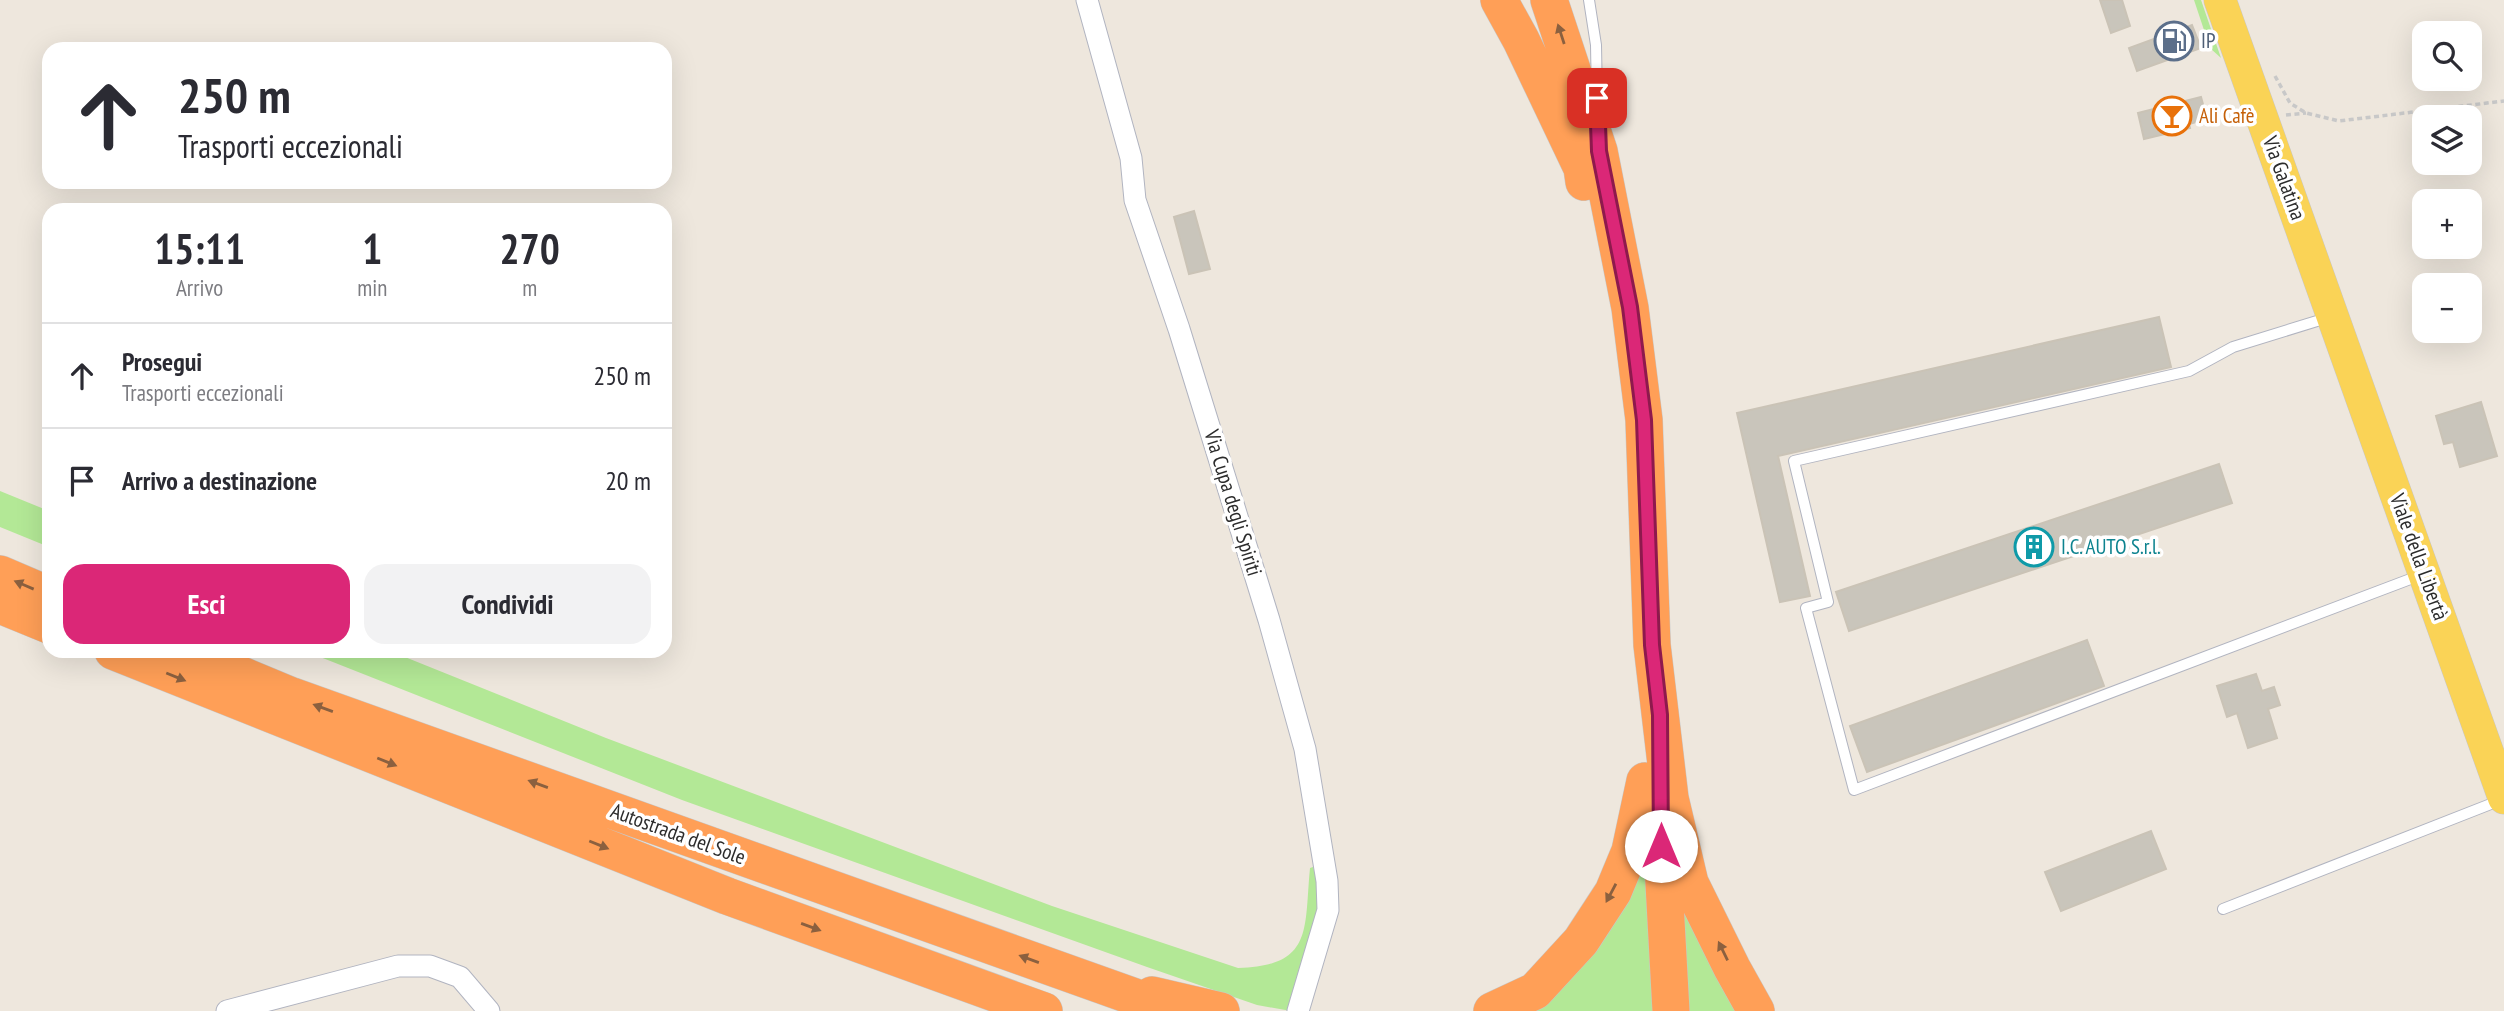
<!DOCTYPE html>
<html lang="it">
<meta charset="utf-8">
<style>
:root{--surface:#fff;--page:#f2f2f3;--text:#2b2b33;--muted:#7c7c81;--line:#e1e1e2;--accent:#db2777}
body{margin:0;font-family:"PT Sans Narrow",sans-serif;background:var(--page);color:var(--text);height:100vh;display:flex;flex-direction:column;font-size:26px;white-space:nowrap}
*{box-sizing:border-box;margin:0}
p{font-size:23px;color:var(--muted)}
.icon{flex:none;width:38px;height:38px;fill:none;stroke:currentColor;stroke-width:2;stroke-linecap:round;stroke-linejoin:round}
.map{position:relative;flex:1;overflow:hidden}
.sheet{position:absolute;left:42px;top:203px;width:630px;height:455px;display:flex;flex-direction:column;background:var(--surface);border-radius:21px;box-shadow:0 7px 28px #0002}
.sheet>*{flex:none}
.hud{position:absolute;left:42px;top:42px;width:630px;height:147px;border-radius:21px;box-shadow:0 7px 28px #0002;background:#fff;color:var(--text);overflow:hidden}
.controls{position:absolute;left:2412px;top:21px;display:grid;gap:14px}
.controls a{display:grid;place-items:center;width:70px;height:70px;border-radius:14px;background:var(--surface);box-shadow:0 7px 28px #0002;font-size:35px}
.pin{position:absolute;display:grid;place-items:center;width:60px;height:60px;color:#fff;margin:-30px;border-radius:14px;box-shadow:0 4px 10px #0006}
.me{position:absolute;width:77px;margin:-38px;rotate:0deg;stroke-linejoin:round;filter:drop-shadow(0 0 5px #0008)}
.turn{display:flex;align-items:center;gap:24px;height:147px;padding:0 21px;font-size:32px}
.turn .icon{width:91px;height:91px;stroke-width:2.5}
.turn b{display:block;font-size:49px;line-height:60px}
.eta{display:flex;justify-content:space-evenly;align-items:center;height:119px;text-align:center}
.eta b{font-size:42px;font-weight:700;line-height:49px}
.cta{display:flex;gap:14px;margin-top:auto;padding:14px 21px}
.cta a{flex:1;height:80px;border-radius:21px;background:var(--accent);color:#fff;font-size:28px;font-weight:700;line-height:80px;text-align:center}
.cta a+a{background:var(--page);color:var(--text)}
ul{padding:0;list-style:none}
li{display:flex;align-items:center;gap:21px;height:105px;padding:0 21px;border-top:2px solid var(--line)}
li div{flex:1}
li b{display:block;font-size:26px}
li em{font-style:normal}
.map>svg:first-child{display:block}
.green{fill:#b3e896}
.building{fill:#c9c5bb;stroke:#cac3b6;stroke-width:2}
.lines{fill:none;stroke-linecap:round;stroke-linejoin:round}
.service-casing{stroke:#b1b4c0;stroke-width:12}
.minor-casing{stroke:#b1b4c0;stroke-width:23}
.primary-casing{stroke:#c8c8c8;stroke-width:33}
.motorway-casing{stroke:#c8c8c8;stroke-width:38}
.path{stroke:#c8c8c8;stroke-width:3.5;stroke-dasharray:5 3.5;stroke-linecap:butt}
.service{stroke:#fff;stroke-width:10}
.minor{stroke:#fff;stroke-width:21}
.primary{stroke:#fad356;stroke-width:32}
.motorway{stroke:#ff9f57;stroke-width:37}
.oneway{fill:#8b603f}
.route-casing{stroke:#8e194d;stroke-width:18}
.route{stroke:#db2777;stroke-width:12}
.labels{text-anchor:middle;stroke-width:7;stroke-linejoin:round;paint-order:stroke}
.service-label{font-size:21px;fill:#4e5e75;stroke:#fff;text-anchor:start}
.food-label{font-size:21px;fill:#c56008;stroke:#fff;text-anchor:start}
.street-label{font-size:21px;fill:#2c2c2c;stroke:#fff}
.culture-label{font-size:21px;fill:#0d838f;stroke:#fff;text-anchor:start}
</style>
<div class="map">
<svg width="2504" height="1011" viewBox="0 0 2504 1011">
<rect width="100%" height="100%" fill="#eee7dd"/>
<path class="green" d="M2194,0h7l20,58 -11,-10z
M0,491l49,20v36l-49,-20z
M305,651h85l216,87 446,168 186,62c76,-2 66,-39 72,-100l3,-1c16,48 -8,98 -22,144l-34,-6 -110,-38 -465,-167z
M1647,846l12,165h-135z
M1678,879l59,132h-52z"/>
<path class="building" d="M2100,0h22l8,26 -19,7z
M2192,25l9,23 -64,23 -8,-23z
M2201,97l6,22 -18,5 1,4 -46,11 -6,-26z
M1194,211l16,58 -21,5 -15,-57z
M2159,317l12,50 -393,89 32,140 -30,6 -43,-189z
M2481,402l16,54 -37,11 -7,-25 -9,2 -8,-28z
M2219,464l13,39 -383,128 -13,-39z
M2087,640l17,46 -237,86 -17,-46z
M2256,674l6,17 12,-4 6,18 -12,4 9,29 -29,10 -11,-35 -10,4 -10,-31z
M2151,831l15,38 -105,42 -16,-39z"/>
<g class="lines">
<defs>
<path id="service" d="M1589,0l7,45 1,54
M2330,317l-97,30 -44,24 -395,90 34,141 -22,6 48,182 567,-215
M2223,909l278,-109"/>
<path id="minor" d="M1087,0l44,158 4,42 44,129 90,291 36,129 22,132 1,29 -30,101
M227,1011l171,-45h32l30,11 29,34"/>
<path id="primary" d="M2220,0l284,798"/>
<path id="motorway" d="M1499,0l22,40 61,128 2,14
M1549,0l50,151 31,157 14,112 8,225 18,153 20,85 42,85 24,43
M0,574l49,21
M0,605l49,20
M113,651l614,245 317,115
M183,651l109,45 882,315
M1661,830l10,181
M1152,995l69,16
M1492,1011l43,-20 46,-50 32,-49 17,-41 15,-70"/>
</defs>
<use href="#service" class="service-casing"/>
<use href="#minor" class="minor-casing"/>
<use href="#primary" class="primary-casing"/>
<use href="#motorway" class="motorway-casing"/>
<path class="path" d="M2275,76l15,27 16,10 33,8 165,-20
M2286,115l20,-2"/>
<use href="#service" class="service"/>
<use href="#minor" class="minor"/>
<use href="#primary" class="primary"/>
<use href="#motorway" class="motorway"/>
</g>
<defs><path id="oneway-solid" d="M-6-.8H1V-3.2L6.5 0L1 3.2V.8H-6Z" transform="scale(1.75)"/></defs>
<g class="oneway">
<use href="#oneway-solid" transform="translate(1561 34) rotate(-108)"/>
<use href="#oneway-solid" transform="translate(24 585) rotate(-157)"/>
<use href="#oneway-solid" transform="translate(176 677) rotate(22)"/>
<use href="#oneway-solid" transform="translate(323 708) rotate(-160)"/>
<use href="#oneway-solid" transform="translate(387 762) rotate(22)"/>
<use href="#oneway-solid" transform="translate(538 784) rotate(-160)"/>
<use href="#oneway-solid" transform="translate(599 845) rotate(22)"/>
<use href="#oneway-solid" transform="translate(1611 893) rotate(118)"/>
<use href="#oneway-solid" transform="translate(811 927) rotate(20)"/>
<use href="#oneway-solid" transform="translate(1723 951) rotate(-116)"/>
<use href="#oneway-solid" transform="translate(1029 959) rotate(-160)"/>
</g>
<g class="lines">
<defs>
<path id="route" d="M1597,98l2,53 31,156 14,113 8,225 8,70 1,131"/>
</defs>
<use href="#route" class="route-casing"/>
<use href="#route" class="route"/>
</g>
<defs>
<symbol id="fuel-ring" viewBox="-11 -11 22 22"><circle r="9.5" fill="#fff" stroke="#5c6f8a" stroke-width="1.5"/><path d="M-5.5-6h7V0h2V4h1.3V-2.5L3-4.5l.8-.8L6-3V5H2.5V1h-1V6h-7ZM-4.2-4.7v3.2H.2V-4.7Z" fill="#5c6f8a"/></symbol>
<symbol id="bar-ring" viewBox="-11 -11 22 22"><circle r="9.5" fill="#fff" stroke="#e8710a" stroke-width="1.5"/><path d="M-6-5H6L.8 .8V4.5H3.5V6h-7V4.5H-.8V.8Z" fill="#e8710a"/></symbol>
<symbol id="building-ring" viewBox="-11 -11 22 22"><circle r="9.5" fill="#fff" stroke="#0f9aa8" stroke-width="1.5"/><path d="M-4-6H4V6H1V3H-1V6H-4ZM-2.5-4.3h1.7v1.8h-1.7ZM.8-4.3h1.7v1.8H.8ZM-2.5-1h1.7V.8h-1.7ZM.8-1h1.7V.8H.8Z" fill="#0f9aa8"/></symbol>
</defs>
<g fill-rule="evenodd">
<use href="#fuel-ring" x="2152" y="19" width="44" height="44"/>
<use href="#bar-ring" x="2150" y="94" width="44" height="44"/>
<use href="#building-ring" x="2012" y="525" width="44" height="44"/>
</g>
<g class="labels">
<g class="service-label">
<text x="2201" y="48">IP</text>
</g>
<g class="food-label">
<text x="2199" y="123">Ali Cafè</text>
</g>
<g class="street-label">
<text transform="translate(2284 178) rotate(70)" y="7">Via Galatina</text>
<text transform="translate(1233 503) rotate(73)" y="7">Via Cupa degli Spiriti</text>
<text transform="translate(2419 557) rotate(70)" y="7">Viale della Libertà</text>
<text transform="translate(678 834) rotate(20)" y="7">Autostrada del Sole</text>
</g>
<g class="culture-label">
<text x="2061" y="554">I.C. AUTO S.r.l.</text>
</g>
</g>
</svg>
<div class="controls">
<a><svg class="icon" aria-label="search" viewBox="0 0 24 24"><circle cx="10" cy="10" r="6"/><path d="M15 15l6 6"/></svg></a>
<a><svg class="icon" aria-label="layers" viewBox="0 0 24 24"><path d="M12 4l9 5-9 5-9-5zM3 14l9 5 9-5"/></svg></a>
<a>+</a>
<a>−</a>
</div>
<div class="pin" style="left:1597px;top:98px;background:#d93025"><svg class="icon" aria-label="arrive" viewBox="0 0 24 24"><path d="M6 21V4h12l-3 4 3 4H6"/></svg></div>
<svg class="me" style="left:1661px;top:846px" viewBox="-20 -20 40 40"><circle r="19" fill="#fff"/><path d="M0-13L10 11 0 6-10 11z" fill="#db2777"/></svg>
<div class="hud">
<div class="turn"><svg class="icon" aria-label="ahead" viewBox="0 0 24 24"><path d="M12 20V5M6 11l6-6 6 6"/></svg><div><b>250 m</b>Trasporti eccezionali</div></div>
</div>
<section class="sheet">
<div class="eta">
<div><b>15:11</b><p>Arrivo</p></div>
<div><b>1</b><p>min</p></div>
<div><b>270</b><p>m</p></div>
</div>
<ul>
<li><svg class="icon" aria-label="ahead" viewBox="0 0 24 24"><path d="M12 20V5M6 11l6-6 6 6"/></svg><div><b>Prosegui</b><p>Trasporti eccezionali</p></div><em>250 m</em></li>
<li><svg class="icon" aria-label="arrive" viewBox="0 0 24 24"><path d="M6 21V4h12l-3 4 3 4H6"/></svg><div><b>Arrivo a destinazione</b></div><em>20 m</em></li>
</ul>
<div class="cta"><a>Esci</a><a>Condividi</a></div>
</section>
</div>
